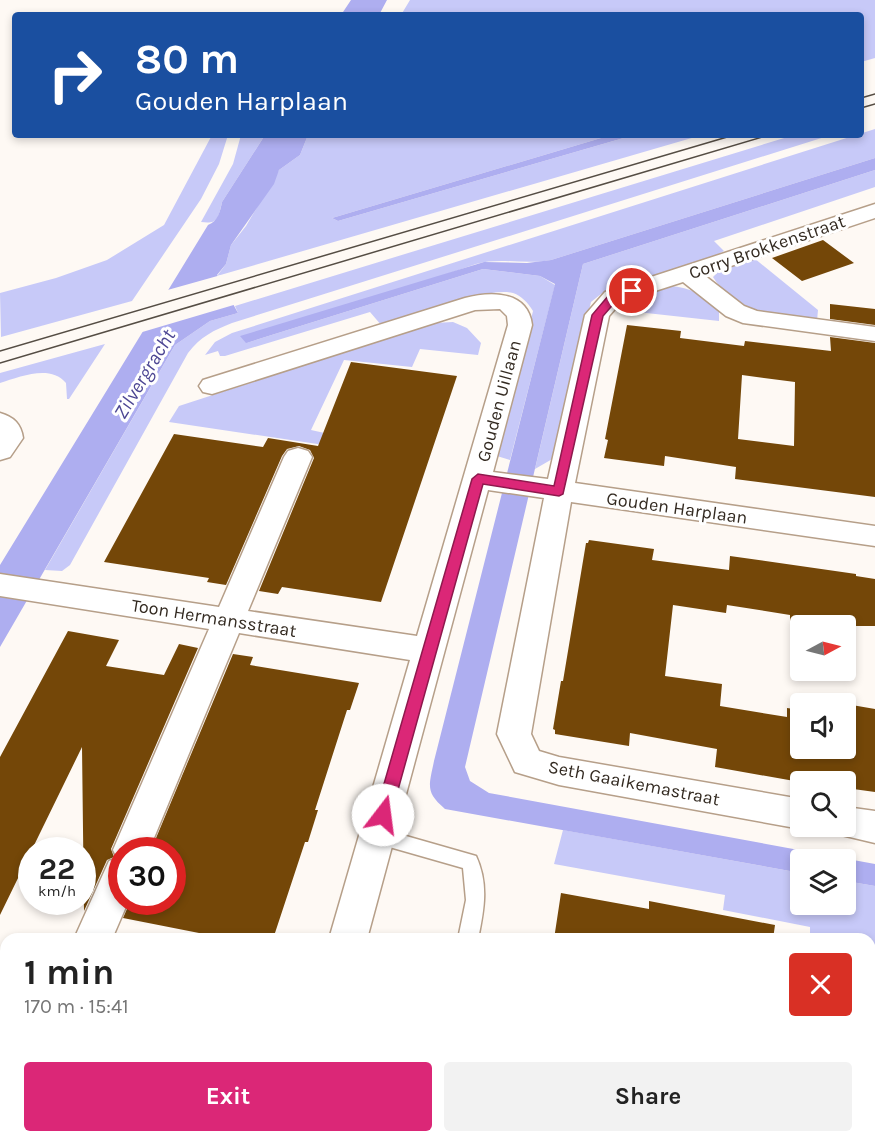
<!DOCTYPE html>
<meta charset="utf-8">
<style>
:root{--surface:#fff;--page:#f2f2f2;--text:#222;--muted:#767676;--accent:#db2777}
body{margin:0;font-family:Karla,sans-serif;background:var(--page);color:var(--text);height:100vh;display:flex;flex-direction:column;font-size:22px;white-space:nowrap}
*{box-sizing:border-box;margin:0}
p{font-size:20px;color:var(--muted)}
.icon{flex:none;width:33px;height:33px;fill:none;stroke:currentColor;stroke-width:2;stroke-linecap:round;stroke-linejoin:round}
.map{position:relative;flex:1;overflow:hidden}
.drawer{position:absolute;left:0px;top:933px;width:876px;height:210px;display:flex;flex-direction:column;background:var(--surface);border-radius:18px 18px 0 0;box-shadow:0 3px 9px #0003}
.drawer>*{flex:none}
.guide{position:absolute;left:12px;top:12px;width:852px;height:126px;border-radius:6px;box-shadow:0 3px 9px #0003;background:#1a4fa0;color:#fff;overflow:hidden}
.needle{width:39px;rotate:83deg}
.controls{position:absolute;left:790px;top:615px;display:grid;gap:12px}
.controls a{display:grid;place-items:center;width:66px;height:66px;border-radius:6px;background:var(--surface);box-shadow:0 3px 9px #0003;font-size:30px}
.speed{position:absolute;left:18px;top:837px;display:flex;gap:12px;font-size:30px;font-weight:700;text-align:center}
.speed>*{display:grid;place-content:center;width:78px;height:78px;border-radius:50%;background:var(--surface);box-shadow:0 3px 9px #0003;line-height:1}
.speed small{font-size:15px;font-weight:400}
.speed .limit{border:9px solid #d22;background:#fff;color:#111}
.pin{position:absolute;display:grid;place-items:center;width:51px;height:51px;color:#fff;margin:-26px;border:3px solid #fff;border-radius:50%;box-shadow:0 2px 6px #0007}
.me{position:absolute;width:66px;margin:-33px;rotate:15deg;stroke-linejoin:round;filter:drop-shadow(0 0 4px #0008)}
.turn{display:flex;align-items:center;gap:21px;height:126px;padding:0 24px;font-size:27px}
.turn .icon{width:78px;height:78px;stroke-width:2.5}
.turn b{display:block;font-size:42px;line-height:51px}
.round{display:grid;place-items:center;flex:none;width:63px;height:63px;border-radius:6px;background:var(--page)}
.headline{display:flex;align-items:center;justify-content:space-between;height:102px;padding:0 24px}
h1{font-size:36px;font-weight:700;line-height:45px}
.action{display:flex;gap:12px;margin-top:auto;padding:12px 24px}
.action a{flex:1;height:69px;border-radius:6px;background:var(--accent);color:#fff;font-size:24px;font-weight:700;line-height:69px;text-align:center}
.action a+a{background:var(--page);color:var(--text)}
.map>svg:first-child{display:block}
.built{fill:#fbefe3}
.green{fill:#c7c9f8}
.water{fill:#aeaef0}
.pier{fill:#fef9f4}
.building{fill:#744708;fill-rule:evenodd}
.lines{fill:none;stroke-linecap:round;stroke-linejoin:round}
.service-casing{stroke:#b69f89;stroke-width:3}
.minor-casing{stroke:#b69f89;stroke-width:3}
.service{fill:#fff;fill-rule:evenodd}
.minor{fill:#fff;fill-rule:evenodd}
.tram{stroke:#554d44;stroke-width:1.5}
.route{fill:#db2777;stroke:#8e194d;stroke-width:1.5}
.labels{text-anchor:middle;stroke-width:6;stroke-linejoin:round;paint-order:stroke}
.street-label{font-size:18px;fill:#332a21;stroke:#fff}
.water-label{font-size:20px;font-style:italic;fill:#4c4693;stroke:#fff}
</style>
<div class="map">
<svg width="875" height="1143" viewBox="0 0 875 1143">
<rect width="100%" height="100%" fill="#fef9f4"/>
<path class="built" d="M544,1137h247l28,6h-276z"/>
<path class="green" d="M410,0h465v58l-14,4v-47h-460z
M875,129v29l-324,102c-25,5 -51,-3 -75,4l-230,79 237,-74 57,7 15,9 -45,175 -13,-4 36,-145c-5,-8 -11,-15 -20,-18 -27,-7 -102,24 -131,33l-12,-14 -145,44h-5l-2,-5 -13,4 10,-13 17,-9z
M212,135h16l-9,29 -18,35 -69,102 -131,36 -1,-44 56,-15 51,-18 57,-35z
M241,135h24l-43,67c-4,18 -5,22 -21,20l32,-58z
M308,135h303l-279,83 6,3 296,-86h68l-485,141 9,-12 5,-19 15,-19 33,-56 21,-15z
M794,135h37l-599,188c-18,7 -32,14 -44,30l-118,212 -8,6 -17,-1 130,-225 35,-24 28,-8 -3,-7z
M875,170v17l-161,54 10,10 -13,7 -110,36 -10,8 -37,156 -19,11 48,-205z
M754,258l64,52 -1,11c-42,-5 -79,-3 -104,-44l7,-7z
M669,286c23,1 34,10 50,24v11l-109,-12 6,-6z
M453,322l14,6 14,15 -3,12 -58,-6 -8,18 -68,-7 -33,70 18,4 -5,11 -155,-23 10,-16 255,-83z
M105,344l-36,55h-2l-1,-16c-16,-19 -46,-6 -66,0v-10z
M563,830l238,43v31h45v-23l29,5v227l-5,-1v-173h-60v-12l-87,-17 2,-15 -171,-31z"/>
<path class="water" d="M351,0h36l-8,15h-38z
M265,135h43l-8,20 -21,15 -5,14 -43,61 -5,19 -9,11 21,38 -28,8 -35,24 -175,302v-82l208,-340c10,-4 12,-13 14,-23z
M611,135h23l-296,86 -6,-3z
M875,158v12l-292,94 -118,503 5,14 19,12 386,71v22l-29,-5v-21h-45v13l-356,-64c-20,-17 -16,-23 -11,-48l121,-477 -15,-8 -57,-7 -237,74 -6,-7 244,-74 43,1 24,-3z"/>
<path class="pier" d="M221,275l16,29 -98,29 25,-42z"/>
<path class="building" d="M823,240l31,23 -52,18 -30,-23z
M830,304l45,5v16l-45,-6z
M627,325l54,6 -1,7 64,8 1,-5 86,10 -1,-14 45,6v154l-140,-18 1,-12 -71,-11 -1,10 -60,-8 4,-18 -3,-1zM742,375l53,7 -1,64 -56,-7z
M351,362l106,14 -76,226 -99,-15 -4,7 -19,-3 55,-133 -4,-8 -11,-4 -12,3 -5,7 -56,129 -19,-3 2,-4 -105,-16 70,-128 89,13 5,-9 50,8z
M589,540l65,9 -2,11 77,10 1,-14 126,18v2l19,3v47h-85v-11l-63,-10 -1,8 -53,-8 -8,71 57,8 -2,22 67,11v-9l14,2v38h45v-44l29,5v83l-29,-4v-6h-46l-85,-15 2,-18 -87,-16 -1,13 -74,-12v-4l-2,-1 8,-48h2l23,-138h2z
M68,631l51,9 -13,26 58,9 15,-31 19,4 -87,201 3,8 -7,3 -23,51 -2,-164 -82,168v-158z
M233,654l20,3 -3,8 109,18 -9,27h-3l-32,100h3l-10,32h-3l-32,97h-76l2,-6 -76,-15 7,-16h42v-52h-21z
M561,893l88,16v-8l126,24 -2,14h-219z"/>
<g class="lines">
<defs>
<path id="service" d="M378,828l98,28c13,28 8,54 2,83h-20l8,-39 -3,-32 -91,-26 -3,-6 3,-6z
M417,1137h22l-1,6h-22z"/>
<path id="minor" d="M875,204v14l-171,57 40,31 13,5 118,16v14l-132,-18 -17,-7 -43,-34 -62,20 -12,14 -34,167 300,43v20l-304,-44 -40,232 8,17 20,6 242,42v27h8l-8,3 -242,-44 -44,-13 -18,-38 47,-236 -56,-8 -121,449h-38l81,-279 -171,-27 -90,217h-27v52h6l-16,37h-38l35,-78 8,-3 -4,-8 96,-221 -209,-33v-22l219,33 65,-150 4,-6 10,-3 10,3 4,6 -64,154 169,25 91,-311 -1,-9 -7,-7 -25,1 -263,84 -9,-2 -4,-6 4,-6 262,-82c27,-7 63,-7 67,27l-39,147 55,7 37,-164 20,-23z
M0,413c14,4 21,11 23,25l-13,19 -10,3z
M846,807l29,4v32l-42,-10 -3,-7h16z
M6,1117v20h23l-2,6h-27v-24z
M271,1137h42l-2,6h-42z"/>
</defs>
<use href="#service" class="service-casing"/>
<use href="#minor" class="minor-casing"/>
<use href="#service" class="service"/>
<use href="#minor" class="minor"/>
<path class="tram" d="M861,98l14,-4
M861,108l14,-4
M0,351l734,-216
M0,363l769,-228"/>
</g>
<path class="route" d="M632,288l4,1v5l-19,6 -14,16 -40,178 -4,2 -76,-12 -92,331 -2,5 -6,2 -5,-2 -3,-5 97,-336 6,-5 76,12 38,-171 17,-20z"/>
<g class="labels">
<g class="street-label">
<text transform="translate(767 247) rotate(-19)" y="6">Corry Brokkenstraat</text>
<text transform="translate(499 401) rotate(-75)" y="6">Gouden Uillaan</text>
<text transform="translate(677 508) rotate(8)" y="6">Gouden Harplaan</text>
<text transform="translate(214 618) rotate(9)" y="6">Toon Hermansstraat</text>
<text transform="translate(634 783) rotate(11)" y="6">Seth Gaaikemastraat</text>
</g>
<g class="water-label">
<text transform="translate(144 374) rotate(-59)" y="7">Zilvergracht</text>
</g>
</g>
</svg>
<div class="controls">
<a><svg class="needle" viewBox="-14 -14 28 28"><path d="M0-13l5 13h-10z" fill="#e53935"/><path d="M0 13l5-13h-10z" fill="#767676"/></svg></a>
<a><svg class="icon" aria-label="sound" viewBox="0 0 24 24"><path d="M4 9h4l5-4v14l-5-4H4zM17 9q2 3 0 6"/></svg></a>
<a><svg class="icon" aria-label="search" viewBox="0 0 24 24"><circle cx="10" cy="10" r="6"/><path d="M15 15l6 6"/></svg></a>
<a><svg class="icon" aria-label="layers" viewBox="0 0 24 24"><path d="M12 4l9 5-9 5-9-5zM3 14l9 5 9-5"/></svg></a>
</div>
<div class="speed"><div>22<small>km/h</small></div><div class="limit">30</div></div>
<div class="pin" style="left:632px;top:291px;background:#d93025"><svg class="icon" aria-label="arrive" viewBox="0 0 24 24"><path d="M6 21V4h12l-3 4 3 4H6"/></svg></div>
<svg class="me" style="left:383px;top:815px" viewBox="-20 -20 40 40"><circle r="19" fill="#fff"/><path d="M0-13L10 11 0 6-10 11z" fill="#db2777"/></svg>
<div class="guide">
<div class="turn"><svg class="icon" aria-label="right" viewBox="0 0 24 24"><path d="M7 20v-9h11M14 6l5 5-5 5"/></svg><div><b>80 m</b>Gouden Harplaan</div></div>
</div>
<section class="drawer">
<div class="headline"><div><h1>1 min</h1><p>170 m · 15:41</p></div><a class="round" style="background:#d93025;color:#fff"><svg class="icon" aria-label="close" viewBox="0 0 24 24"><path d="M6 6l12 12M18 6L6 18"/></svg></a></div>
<div class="action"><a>Exit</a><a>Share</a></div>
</section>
</div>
